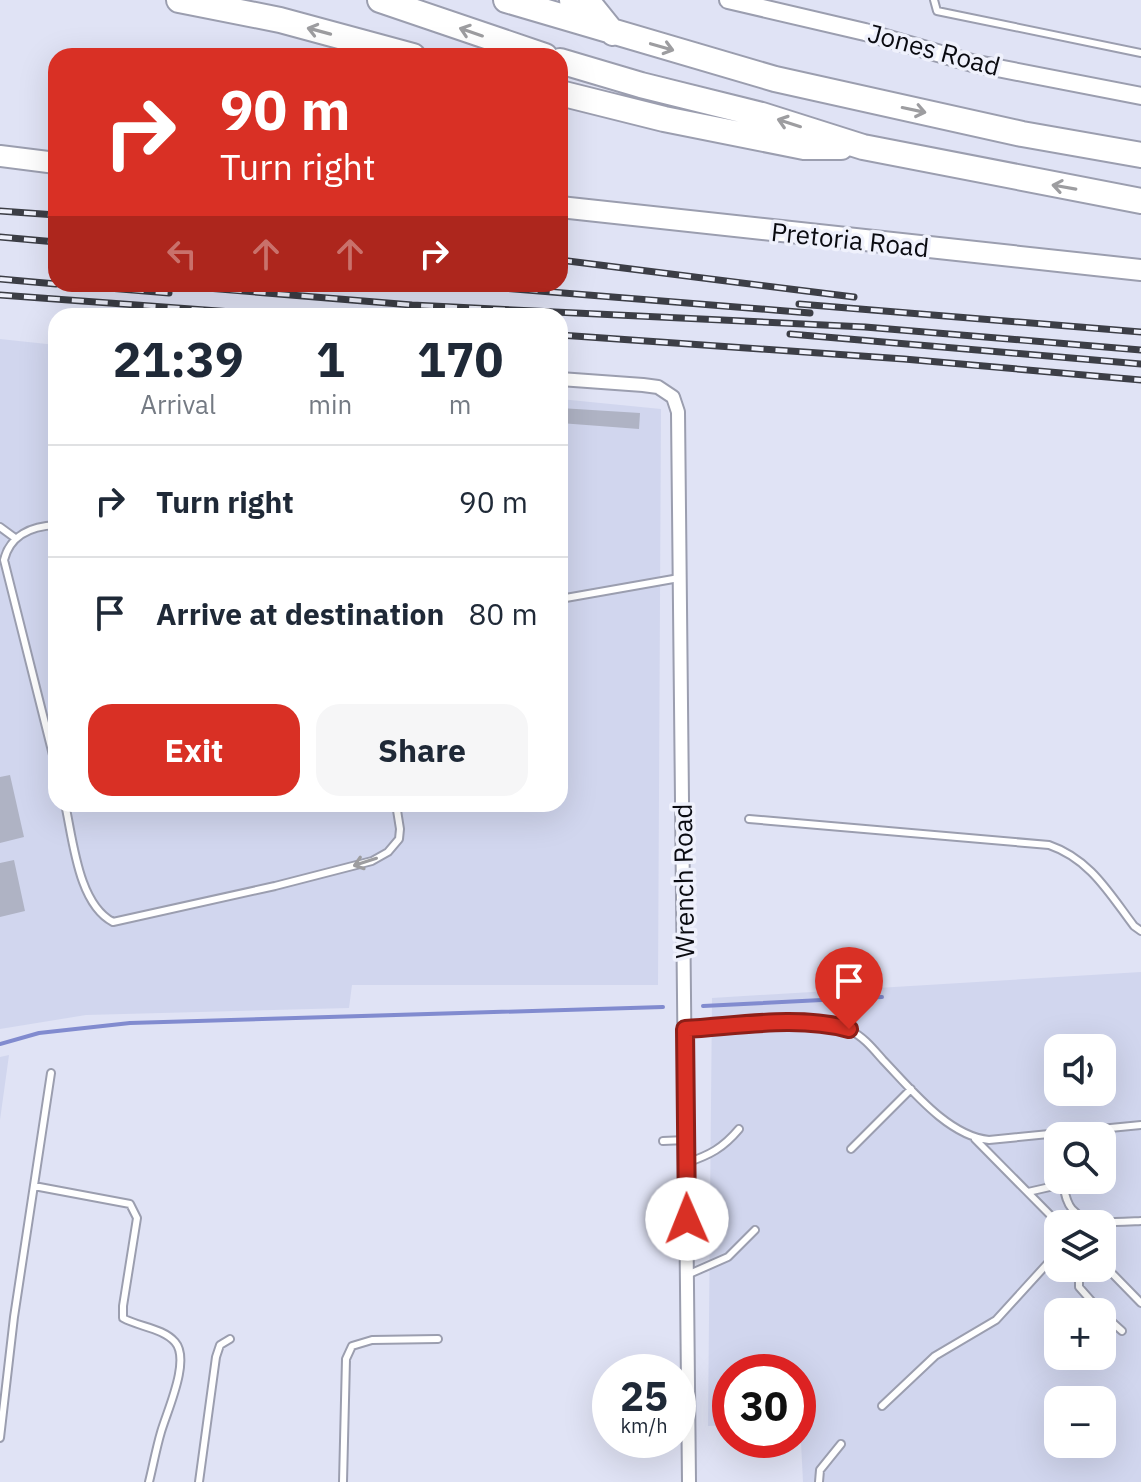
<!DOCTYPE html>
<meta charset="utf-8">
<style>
:root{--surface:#fff;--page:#f6f6f7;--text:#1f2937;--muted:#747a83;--line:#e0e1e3;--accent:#d93025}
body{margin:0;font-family:"IBM Plex Sans",sans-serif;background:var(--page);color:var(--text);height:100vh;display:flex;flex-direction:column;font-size:30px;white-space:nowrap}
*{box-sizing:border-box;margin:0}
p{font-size:26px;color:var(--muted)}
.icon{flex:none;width:44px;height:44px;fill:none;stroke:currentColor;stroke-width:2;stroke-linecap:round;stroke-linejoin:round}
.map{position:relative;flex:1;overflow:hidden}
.panel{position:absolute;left:48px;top:308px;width:520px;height:504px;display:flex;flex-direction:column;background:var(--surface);border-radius:24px;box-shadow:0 8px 32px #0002}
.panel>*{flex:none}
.top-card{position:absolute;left:48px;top:48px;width:520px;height:244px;border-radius:24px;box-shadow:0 8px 32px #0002;background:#d93025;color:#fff;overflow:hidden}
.controls{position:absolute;left:1044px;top:1034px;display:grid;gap:16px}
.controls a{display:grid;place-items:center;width:72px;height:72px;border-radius:16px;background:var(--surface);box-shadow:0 8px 32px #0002;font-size:40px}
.speed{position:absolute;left:592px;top:1354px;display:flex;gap:16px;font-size:40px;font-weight:700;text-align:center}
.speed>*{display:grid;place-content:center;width:104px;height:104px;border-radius:50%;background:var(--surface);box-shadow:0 8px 32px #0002;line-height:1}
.speed small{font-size:20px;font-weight:400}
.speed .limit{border:12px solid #d22;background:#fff;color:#111}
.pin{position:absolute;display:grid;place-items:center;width:68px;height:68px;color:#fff;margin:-82px -34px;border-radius:50% 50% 50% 0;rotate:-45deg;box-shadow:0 0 8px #0007}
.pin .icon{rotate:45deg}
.me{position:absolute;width:88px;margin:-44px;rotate:359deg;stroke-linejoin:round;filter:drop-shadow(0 0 6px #0008)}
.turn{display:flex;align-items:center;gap:28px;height:168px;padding:0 40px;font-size:36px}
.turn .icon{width:104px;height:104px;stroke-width:2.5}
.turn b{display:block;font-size:56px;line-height:68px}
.lanes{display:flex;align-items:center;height:76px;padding:0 40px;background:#0003;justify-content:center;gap:40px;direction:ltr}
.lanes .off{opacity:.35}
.eta{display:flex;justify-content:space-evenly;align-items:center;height:136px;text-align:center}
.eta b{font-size:48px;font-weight:700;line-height:56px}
.button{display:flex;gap:16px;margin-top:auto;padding:16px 40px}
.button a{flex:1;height:92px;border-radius:24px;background:var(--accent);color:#fff;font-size:32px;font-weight:700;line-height:92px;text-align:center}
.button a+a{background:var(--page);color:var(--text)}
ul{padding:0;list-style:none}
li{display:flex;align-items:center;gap:24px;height:112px;padding:0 40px;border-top:2px solid var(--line)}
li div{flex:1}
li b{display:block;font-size:30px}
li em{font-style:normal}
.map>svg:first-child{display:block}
.built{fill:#d1d6ee;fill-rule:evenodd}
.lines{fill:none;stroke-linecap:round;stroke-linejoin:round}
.stream{stroke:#818bcf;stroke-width:4}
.building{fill:#afb3c4}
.service-casing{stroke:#9b9eaf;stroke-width:10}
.minor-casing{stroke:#9b9eaf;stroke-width:16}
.tertiary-casing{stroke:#9b9eaf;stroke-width:20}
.primary-casing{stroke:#9b9eaf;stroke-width:24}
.motorway-casing{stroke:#9b9eaf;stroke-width:28}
.service{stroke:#fff;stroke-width:6}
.minor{stroke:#fff;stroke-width:12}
.tertiary{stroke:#fff;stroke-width:16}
.primary{stroke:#fff;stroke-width:20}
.motorway{stroke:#fff;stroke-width:24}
.rail-casing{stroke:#3c3e46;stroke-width:7}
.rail{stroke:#eff1fc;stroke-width:4;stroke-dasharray:12;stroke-linecap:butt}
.oneway{stroke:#9d9da0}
.route-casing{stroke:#8d1f18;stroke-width:20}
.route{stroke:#d93025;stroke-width:14}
.labels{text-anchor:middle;stroke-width:7;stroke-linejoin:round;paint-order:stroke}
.street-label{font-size:26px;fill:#0a0b11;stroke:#eff1fc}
</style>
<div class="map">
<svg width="1141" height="1482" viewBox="0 0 1141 1482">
<rect width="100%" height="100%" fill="#e0e3f5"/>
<path class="built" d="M0,339l56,6v459h504v-405l101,10 -3,576h-306l-3,23 -263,7 -86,14z
M1141,972v510h-338l-3,-60 -2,-1v-49h-68v53l-22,1 4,-428zM1058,1048h44v44h-44zM1058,1136h44v44h-44zM1058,1224h44v44h-44zM1058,1312h44v44h-44zM1058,1400h44v44h-44z
M9,1055l-9,65v-63z"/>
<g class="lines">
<path class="stream" d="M703,1006l179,-9
M0,1044l39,-11 91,-10 533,-16"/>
</g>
<path class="building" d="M560,408l80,5 -1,16 -79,-6z
M10,775l14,62 -24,6v-66z
M14,860l11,51 -25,6v-54z"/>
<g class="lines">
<defs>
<path id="service" d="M934,0l3,11 204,42
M56,525c-24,1 -46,10 -52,35l52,207
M0,527l15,11
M560,599l119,-21
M65,804c8,35 13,100 48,118l162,-36 97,-25 16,-9 11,-13 1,-10 -4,-25
M749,819l300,26c41,14 60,48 85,81l7,5
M685,1029c41,-3 132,-15 166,2 13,6 23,19 32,29 28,29 65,76 106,80l152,-15
M1055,1133l3,20
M975,1139l84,85
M663,1141l23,-1
M851,1149l60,-60
M686,1163c24,-8 37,-15 53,-34
M1063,1184c2,9 3,18 9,25 14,17 49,13 69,12
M34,1186l96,18 7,14 -14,88v12c16,9 40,10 52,24 16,18 -8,69 -14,90 -5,17 -8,34 -12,50
M1028,1192l35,-8 -1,-4
M1102,1263l39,40
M1088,1268l-9,11v8l22,25
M687,1275l41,-18 27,-27
M1102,1313l20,18
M882,1406l53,-50 61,-36 62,-68
M0,1438l14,-121 37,-244
M199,1482l17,-125 4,-12 10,-6
M343,1482l3,-123 6,-13 20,-6 66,-1
M819,1482l1,-12 21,-26"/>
<path id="minor" d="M560,379l83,6 15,2 15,10 5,15 11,1070"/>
<path id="tertiary" d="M728,0l137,32 107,31 169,33"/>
<path id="primary" d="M0,156l56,7
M560,207l581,63"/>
<path id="motorway" d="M179,0l101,20 133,36
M380,0l165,56
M506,0l269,79 247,55 119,21
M572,0l20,7 21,26
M560,61l81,24 121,30 101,32 278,54
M560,93l104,26 140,28h37"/>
</defs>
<use href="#service" class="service-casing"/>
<use href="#minor" class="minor-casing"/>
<use href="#tertiary" class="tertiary-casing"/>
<use href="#primary" class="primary-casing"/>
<use href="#motorway" class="motorway-casing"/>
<use href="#service" class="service"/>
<use href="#minor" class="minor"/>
<use href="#tertiary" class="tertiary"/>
<use href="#primary" class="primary"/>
<use href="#motorway" class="motorway"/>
<defs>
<path id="rail" d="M0,211l56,4
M0,237l56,5
M560,260l294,37
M0,279l56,5
M60,284l109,9
M158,284l254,21 453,22 276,23
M454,284l356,29
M0,295l288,21
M799,304l342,28
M790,334l351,30
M560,335l344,24 237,21"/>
</defs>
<use href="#rail" class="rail-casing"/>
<use href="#rail" class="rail"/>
</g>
<defs><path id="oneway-shaft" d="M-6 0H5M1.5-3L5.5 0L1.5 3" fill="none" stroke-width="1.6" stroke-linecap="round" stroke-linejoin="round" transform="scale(2)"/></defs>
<g class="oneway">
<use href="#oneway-shaft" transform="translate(319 31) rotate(-165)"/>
<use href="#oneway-shaft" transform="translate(471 32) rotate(-161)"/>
<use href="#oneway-shaft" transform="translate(662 47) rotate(16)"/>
<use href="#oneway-shaft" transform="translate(914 110) rotate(12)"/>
<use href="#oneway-shaft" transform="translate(789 123) rotate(-162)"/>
<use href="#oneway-shaft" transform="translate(1064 187) rotate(-170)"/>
<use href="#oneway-shaft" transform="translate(365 862) rotate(162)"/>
</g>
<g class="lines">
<defs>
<path id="route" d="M687,1219l-2,-190c53,-3 112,-14 164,0"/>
</defs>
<use href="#route" class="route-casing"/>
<use href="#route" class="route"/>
</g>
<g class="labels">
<g class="street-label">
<text transform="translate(934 50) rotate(15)" y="9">Jones Road</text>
<text transform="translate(850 240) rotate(6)" y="9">Pretoria Road</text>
<text transform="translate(684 881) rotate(-91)" y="9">Wrench Road</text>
</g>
</g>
</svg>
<div class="controls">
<a><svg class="icon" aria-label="sound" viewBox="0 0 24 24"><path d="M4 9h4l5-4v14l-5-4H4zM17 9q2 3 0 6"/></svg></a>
<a><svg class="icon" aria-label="search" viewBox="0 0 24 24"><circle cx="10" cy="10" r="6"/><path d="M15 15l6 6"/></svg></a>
<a><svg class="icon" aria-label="layers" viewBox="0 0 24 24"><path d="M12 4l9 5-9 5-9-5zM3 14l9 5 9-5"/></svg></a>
<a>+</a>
<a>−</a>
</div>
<div class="speed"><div>25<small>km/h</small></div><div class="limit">30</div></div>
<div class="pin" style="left:849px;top:1029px;background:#d93025"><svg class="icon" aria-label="arrive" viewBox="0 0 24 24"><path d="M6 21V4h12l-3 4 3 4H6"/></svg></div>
<svg class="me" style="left:687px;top:1219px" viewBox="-20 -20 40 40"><circle r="19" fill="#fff"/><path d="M0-13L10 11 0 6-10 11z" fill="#d93025"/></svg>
<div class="top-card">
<div class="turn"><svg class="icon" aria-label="right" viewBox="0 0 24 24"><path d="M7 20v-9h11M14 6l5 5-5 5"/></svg><div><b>90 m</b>Turn right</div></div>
<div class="lanes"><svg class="icon off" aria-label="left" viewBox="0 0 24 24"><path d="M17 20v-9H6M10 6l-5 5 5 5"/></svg><svg class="icon off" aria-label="ahead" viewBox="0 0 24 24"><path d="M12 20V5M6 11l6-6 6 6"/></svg><svg class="icon off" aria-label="ahead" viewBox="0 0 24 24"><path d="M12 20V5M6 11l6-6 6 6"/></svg><svg class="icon" aria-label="right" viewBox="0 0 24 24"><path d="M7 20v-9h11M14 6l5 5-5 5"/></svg></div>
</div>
<section class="panel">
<div class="eta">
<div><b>21:39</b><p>Arrival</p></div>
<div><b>1</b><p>min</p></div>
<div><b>170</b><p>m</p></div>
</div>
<ul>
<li><svg class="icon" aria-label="right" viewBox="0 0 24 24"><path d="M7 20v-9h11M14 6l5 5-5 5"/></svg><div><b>Turn right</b></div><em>90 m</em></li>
<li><svg class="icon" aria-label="arrive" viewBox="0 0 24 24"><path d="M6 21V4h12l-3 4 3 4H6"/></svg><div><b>Arrive at destination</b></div><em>80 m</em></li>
</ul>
<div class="button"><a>Exit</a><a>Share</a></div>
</section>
</div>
